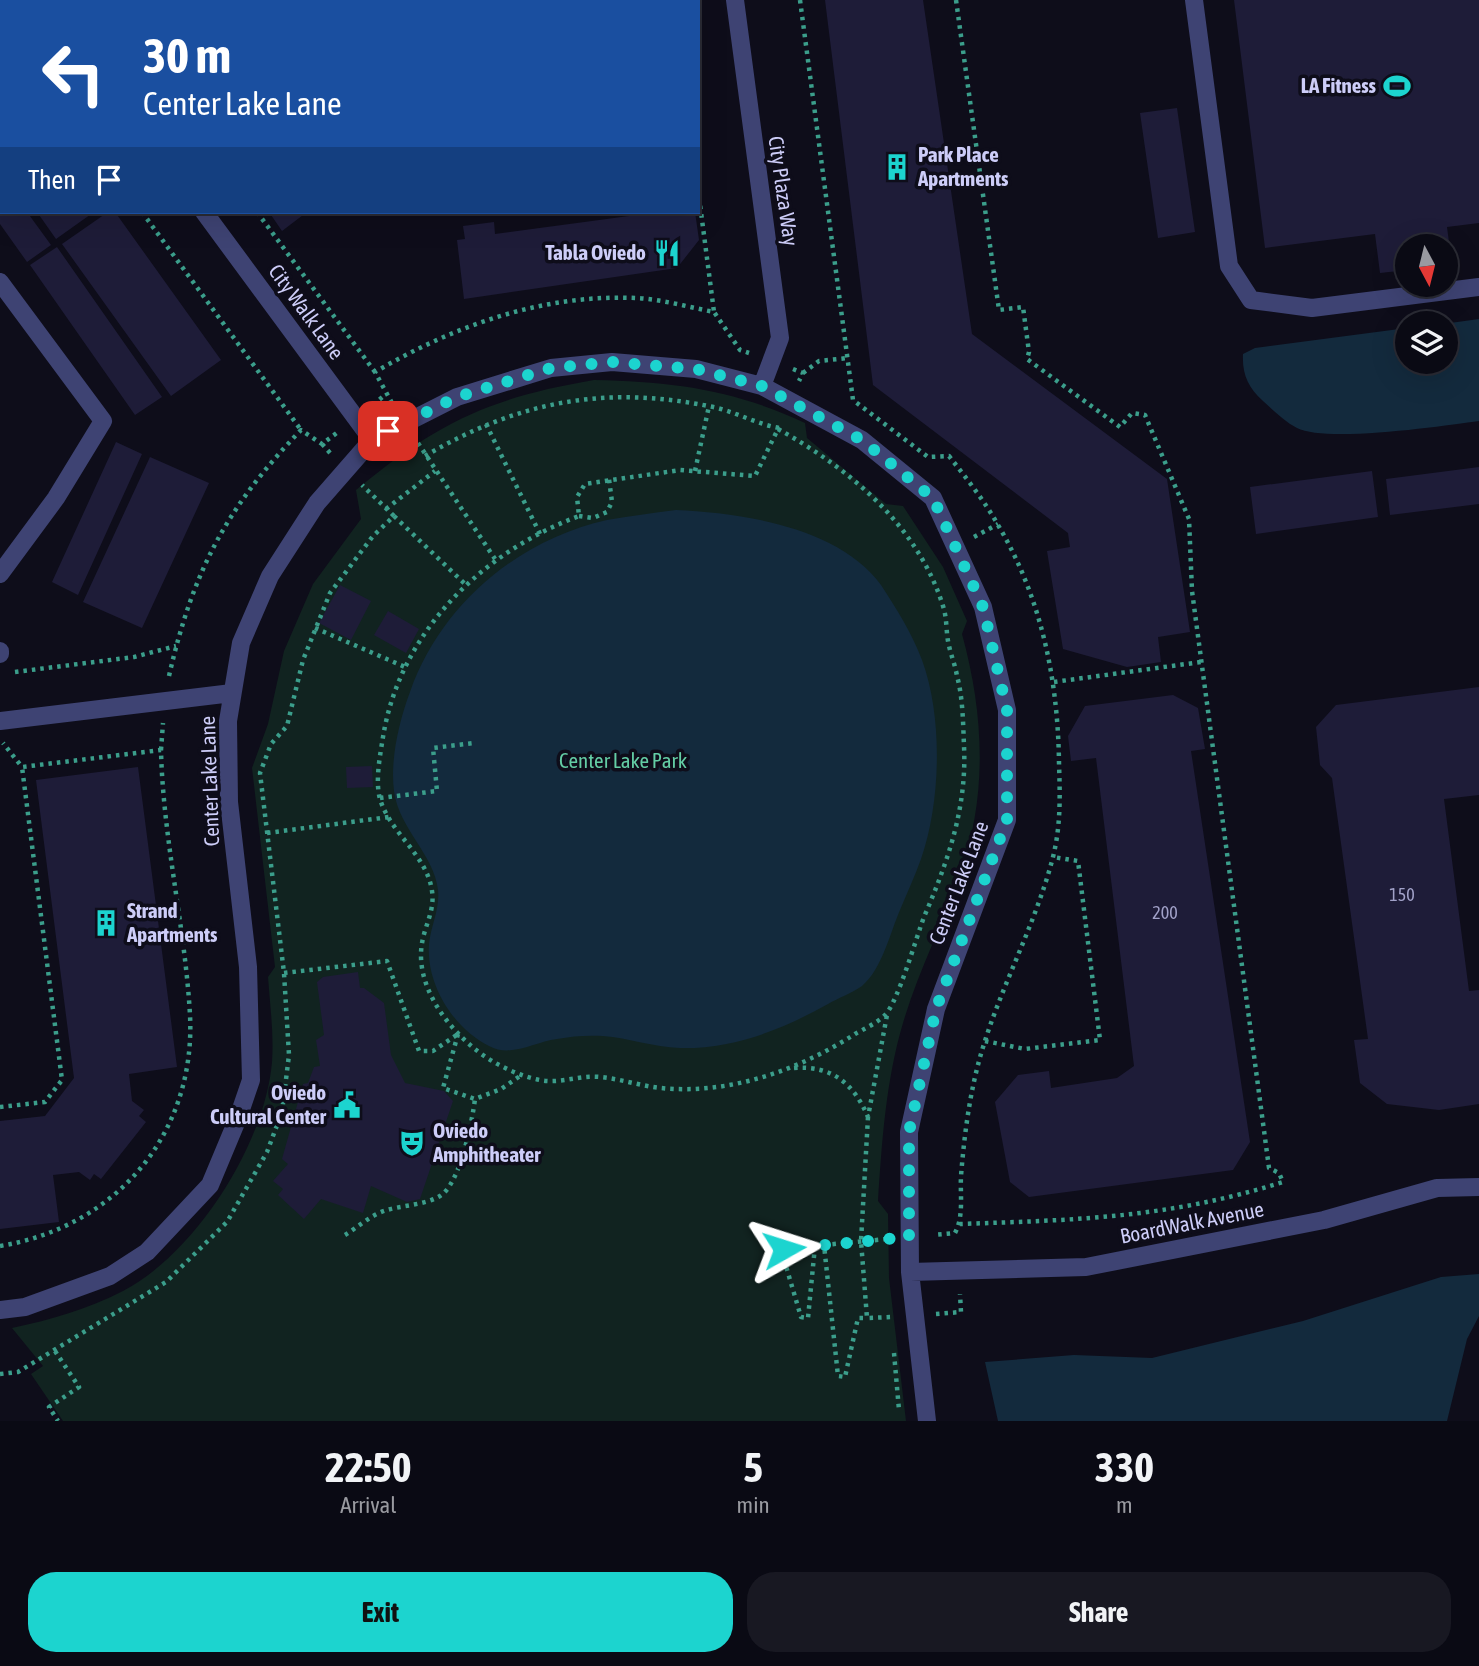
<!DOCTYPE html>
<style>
:root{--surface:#0a0a14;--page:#181822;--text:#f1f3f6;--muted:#999aa0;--line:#2a2b34;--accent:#1cd4cf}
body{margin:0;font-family:"Asap Condensed",sans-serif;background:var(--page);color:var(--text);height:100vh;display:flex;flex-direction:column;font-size:26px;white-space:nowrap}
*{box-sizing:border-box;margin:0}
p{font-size:23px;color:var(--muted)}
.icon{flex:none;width:38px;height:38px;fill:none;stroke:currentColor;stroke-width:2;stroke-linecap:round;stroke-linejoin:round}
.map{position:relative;height:1421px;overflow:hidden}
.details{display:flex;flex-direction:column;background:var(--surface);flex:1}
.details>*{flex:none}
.guide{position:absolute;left:0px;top:0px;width:700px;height:214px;box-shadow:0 7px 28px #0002,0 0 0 2px var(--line);background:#1a4fa0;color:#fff;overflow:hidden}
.needle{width:46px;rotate:173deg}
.controls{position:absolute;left:1395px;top:234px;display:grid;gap:14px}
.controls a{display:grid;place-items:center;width:63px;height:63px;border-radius:50%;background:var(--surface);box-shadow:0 7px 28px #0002,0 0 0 2px var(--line);font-size:35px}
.pin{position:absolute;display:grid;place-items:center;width:60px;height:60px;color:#fff;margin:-30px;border-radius:14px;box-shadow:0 4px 10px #0006}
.me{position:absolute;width:77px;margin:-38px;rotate:84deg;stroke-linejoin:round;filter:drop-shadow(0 0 5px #0008)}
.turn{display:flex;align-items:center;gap:24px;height:147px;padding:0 28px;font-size:32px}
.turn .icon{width:91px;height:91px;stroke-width:2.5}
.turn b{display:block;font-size:49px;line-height:60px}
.then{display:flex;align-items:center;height:66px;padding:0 28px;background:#0003;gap:14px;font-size:26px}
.eta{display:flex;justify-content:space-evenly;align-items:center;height:119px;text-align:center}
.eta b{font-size:42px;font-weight:700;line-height:49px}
.cta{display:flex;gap:14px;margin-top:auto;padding:14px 28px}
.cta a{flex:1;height:80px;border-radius:28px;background:var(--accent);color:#111;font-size:28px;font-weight:700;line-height:80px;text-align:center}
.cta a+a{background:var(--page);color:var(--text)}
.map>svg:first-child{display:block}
.green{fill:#112320}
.water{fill:#132a3d}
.building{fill:#1e1c38}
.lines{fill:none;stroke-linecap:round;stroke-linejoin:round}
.path{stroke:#3b9e8b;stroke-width:4.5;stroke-dasharray:3.5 5;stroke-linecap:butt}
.minor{stroke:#3e4373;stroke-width:18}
.route{stroke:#1cd4cf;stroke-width:12;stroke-dasharray:0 21.6}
.labels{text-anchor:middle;stroke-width:7;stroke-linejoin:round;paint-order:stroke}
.number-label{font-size:18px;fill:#a1a1c8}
.poi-label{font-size:21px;font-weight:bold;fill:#cdcdf8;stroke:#0e0d1a;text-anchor:end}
.street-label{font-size:21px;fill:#cdcdf8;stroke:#0e0d1a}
.park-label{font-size:21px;fill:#64cda5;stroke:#0e0d1a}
</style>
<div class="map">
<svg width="1479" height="1421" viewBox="0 0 1479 1421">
<rect width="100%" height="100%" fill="#0e0d1a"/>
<path class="green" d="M594,380c80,2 138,9 211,43l2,15 79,66 17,2 40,61 24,54 -5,13c22,80 26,161 -2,240 -17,50 -42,98 -57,149 -17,57 -21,118 -25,178l10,13 1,64 17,143h-843l-32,-47 12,-8 -31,-38c38,-8 76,-19 111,-37 73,-38 142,-147 149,-229 2,-28 -2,-57 -4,-85l7,-10 -23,-199 16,-44 16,-73 29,-67 48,-65 -5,-29c82,-68 133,-92 238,-110z"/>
<path class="water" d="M1479,319v102c-36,5 -153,22 -182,7 -13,-7 -24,-18 -34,-27 -15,-14 -21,-27 -20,-47l12,-6 152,-20v34h39v-38h-3z
M676,510c66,3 163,17 205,75 15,23 31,48 41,75 21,57 19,142 -1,199 -6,17 -14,34 -21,51 -10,23 -18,59 -38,76 -10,7 -24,12 -34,18 -47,26 -94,45 -148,44 -27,-1 -51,-10 -77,-12 -15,-1 -31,0 -46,3 -23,3 -46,19 -68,7 -36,-18 -63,-62 -60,-102 2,-19 11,-35 9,-54 -4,-36 -39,-61 -44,-99 -4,-31 5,-70 16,-99 30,-86 107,-152 197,-172 22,-4 46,-7 69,-10z
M1479,1274v42l-12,23 -20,82h-449l-13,-59 89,-7 78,3 151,-37 138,-44z"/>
<path class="building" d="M825,0h98l49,334 195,145 23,153 -32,5 3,25 -34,5 -64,-18 -16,-98 23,-4 -2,-14 -195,-148z
M1234,0h245v223l-32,4 5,38h-6v-18h-39v23l-27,3 -5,-39 -110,14z
M1177,108l18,124 -37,6 -18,-125z
M0,212h27l24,33 -24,17 -27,-38z
M37,212h57l-38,27z
M108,212h7l106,148 -50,36 -109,-152z
M269,212h38l-25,19z
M629,212h66l4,28 -22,28 -213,31 -7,-59 8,-1 -2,-13 31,-4 1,12 134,-18z
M57,247l105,150 -27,18 -105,-150z
M116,442l26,12 -64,141 -26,-13z
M150,457l59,26 -67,145 -59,-26z
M1479,467v37l-89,11 -4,-36z
M1372,471l6,46 -122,17 -6,-47z
M340,585l31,16 -20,39 -32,-17z
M388,611l31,18 -13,24 -32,-18z
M1479,687v108l-35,4 25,192 10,-1v114l-40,6 -52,-6 -27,-21 -6,-43 14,-1 -36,-261 -12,-13 -4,-38 20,-22z
M1173,695l25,13 7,41 -14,2 59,391 -17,28 -204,27 -19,-15 -15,-80 23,-27 31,-4 2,17 66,-10 17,-12 -38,-308 -25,3 -3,-25 17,-30z
M372,766l1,21 -26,1 -1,-21z
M138,767l39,300 -48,7 3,27 12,9 -5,6 7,6 -45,57 -7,-5 -4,6 -11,-8 -26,3 6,47 -59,7v-108l45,-5 29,-38 -38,-298z
M358,972l2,16h4l20,15 7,52 14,28 39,8 9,10 -33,98 -13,3 -36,-16 -8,27 -42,-14 -17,20 -26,-24 5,-6 -10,-8 15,-17 -6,-5 21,-75 5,-1 6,-16 6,-1 -4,-26 8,-5 -7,-53 6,-5z"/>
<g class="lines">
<path class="path" d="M101,0l2,2
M672,0l1,2
M800,0l53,400 75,57 21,-1c17,22 35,44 49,69 43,72 60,154 61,238 1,32 2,62 -6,94 -18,70 -55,134 -74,204 -10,37 -15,77 -18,115 -1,19 3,40 -6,57l-21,2
M956,0l43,310 24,-3 6,45 -2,7 93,68 12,-14 13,2 44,104 3,72 77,577 10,5 4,9c-114,36 -206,38 -323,42
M0,16l2,2
M698,189l16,123
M142,212l159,218
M257,212l118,160
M793,369l10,4 -4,8
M803,373l16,-12 29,-3
M392,403l-17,-31c79,-46 167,-78 260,-74 26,1 53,9 79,14l26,38 9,3
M373,405l13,-11
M486,424l54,110
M778,429c72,40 140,97 165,177 4,12 3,24 5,35 2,12 7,23 9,35 6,22 6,47 7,70 3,62 -16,115 -40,171 -8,21 -26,85 -39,98 -8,8 -21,14 -30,19 -56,36 -126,61 -194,54 -20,-2 -40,-9 -61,-11 -18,-2 -35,5 -53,4 -23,-2 -54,-17 -72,-32 -30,-24 -60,-65 -53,-106 3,-18 13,-33 10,-52 -5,-36 -42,-58 -52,-92 -5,-18 0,-43 3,-62 17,-105 99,-185 196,-221l-2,-19 8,-13 95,-14 75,6z
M418,443l77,116
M322,444l9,10
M425,456c92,-54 178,-71 283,-50 24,4 48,18 71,22
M695,471l14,-65
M386,509l49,-38
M394,516l71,68
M579,516l14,2 14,-6 5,-10 -3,-23
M974,537l24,-13
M315,628l90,39
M15,672l119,-15 42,-11
M169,676c24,-105 57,-168 132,-246l21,14 16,-12
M1054,682l147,-20
M161,750l2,-27
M380,798l57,-7 -4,-43 41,-5
M267,833l122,-16
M284,973l103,-12 32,90h14l25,-17
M458,1034l-15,54 32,11 26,-10 22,-15
M985,1041l40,8 75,-9 -22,-179 -25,-4
M794,1068c38,-3 60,16 74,49l19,-102
M0,1107l45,-5 17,-22 -40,-313
M868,1117l-7,124 6,77 24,-1
M345,1235c13,-8 27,-21 42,-25 17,-5 38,-5 53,-14 20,-12 32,-74 35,-97
M824,1245l63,-6
M0,1246c116,-19 196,-112 190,-231 -5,-89 -27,-176 -29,-265l-139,17 -19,-24
M815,1246l-7,72 -7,-1 -18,-61 1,-7 40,-4 14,131 7,1 13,-59h9
M936,1314l25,-2 -1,-18
M55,1351l24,36 -30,20 9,14
M894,1353l5,57
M0,1374l18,-2 148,-90 61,-60 40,-70 15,-40 7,-57 -5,-82 -24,-200 11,-29 16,-18 16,-66 27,-67 43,-57 21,-20 -32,-31"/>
<path class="minor" d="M48,0l1,2
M735,0l45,338 -18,48
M1194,0l35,266 22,34 61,8 167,-21
M204,212l168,228
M0,282l103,139 -47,77 -56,76
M0,651v3
M0,721l232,-28
M910,1272l176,-5 238,-47 113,-32 42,-1
M0,1310l25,-3 85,-31 37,-24 63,-67 28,-67 13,-38 -3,-113 -19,-165 -1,-81 13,-78 29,-67 47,-73 55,-63 85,-43 94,-29 61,-6 84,7 66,17 100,54 71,58 50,109 24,103v110l-71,189 -27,123 1,140 17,149"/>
</g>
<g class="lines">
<path class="route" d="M388,431l69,-34 94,-29 61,-6 84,7 66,17 100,54 71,58 50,109 24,103v110l-71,189 -27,123v105l-125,12"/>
</g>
<defs>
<symbol id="stadium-bare" viewBox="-9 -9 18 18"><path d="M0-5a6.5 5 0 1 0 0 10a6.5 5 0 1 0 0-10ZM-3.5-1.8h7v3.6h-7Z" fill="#1cd4cf" stroke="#0e0d1a" stroke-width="2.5" paint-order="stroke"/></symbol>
<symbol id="building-bare" viewBox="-9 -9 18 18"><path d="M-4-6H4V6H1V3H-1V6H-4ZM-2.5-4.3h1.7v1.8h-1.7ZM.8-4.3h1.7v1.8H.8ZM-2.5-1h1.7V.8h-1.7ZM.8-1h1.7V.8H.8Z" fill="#1cd4cf" stroke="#0e0d1a" stroke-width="2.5" paint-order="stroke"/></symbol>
<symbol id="restaurant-bare" viewBox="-9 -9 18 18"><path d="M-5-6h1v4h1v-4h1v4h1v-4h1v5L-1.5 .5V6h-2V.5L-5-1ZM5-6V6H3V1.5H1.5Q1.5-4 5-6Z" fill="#1cd4cf" stroke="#0e0d1a" stroke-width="2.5" paint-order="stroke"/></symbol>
<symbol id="civic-bare" viewBox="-9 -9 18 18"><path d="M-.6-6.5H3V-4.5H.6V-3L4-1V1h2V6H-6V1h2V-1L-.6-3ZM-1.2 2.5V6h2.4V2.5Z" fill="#1cd4cf" stroke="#0e0d1a" stroke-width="2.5" paint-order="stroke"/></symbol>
<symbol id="theatre-bare" viewBox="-9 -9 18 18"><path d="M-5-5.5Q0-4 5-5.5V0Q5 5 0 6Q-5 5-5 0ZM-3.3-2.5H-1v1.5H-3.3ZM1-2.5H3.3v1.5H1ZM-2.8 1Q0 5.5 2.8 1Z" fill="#1cd4cf" stroke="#0e0d1a" stroke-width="2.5" paint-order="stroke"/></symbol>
</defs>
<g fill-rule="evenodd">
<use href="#stadium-bare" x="1378" y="67" width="38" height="38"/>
<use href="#building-bare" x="878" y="148" width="38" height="38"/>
<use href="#restaurant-bare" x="648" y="234" width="38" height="38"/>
<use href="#building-bare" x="87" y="904" width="38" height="38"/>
<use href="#civic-bare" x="328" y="1086" width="38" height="38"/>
<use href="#theatre-bare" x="393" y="1124" width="38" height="38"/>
</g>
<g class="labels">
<g class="number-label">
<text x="1402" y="901">150</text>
<text x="1165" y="919">200</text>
</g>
<g class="poi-label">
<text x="1376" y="93">LA Fitness</text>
<text x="918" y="162" text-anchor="start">Park Place<tspan x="918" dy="24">Apartments</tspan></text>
<text x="646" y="260">Tabla Oviedo</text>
<text x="127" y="918" text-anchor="start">Strand<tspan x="127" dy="24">Apartments</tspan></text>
<text x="326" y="1100">Oviedo<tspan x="326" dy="24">Cultural Center</tspan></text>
<text x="433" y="1138" text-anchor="start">Oviedo<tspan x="433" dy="24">Amphitheater</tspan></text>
</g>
<g class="street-label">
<text transform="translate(783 191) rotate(82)" y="7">City Plaza Way</text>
<text transform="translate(306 312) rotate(54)" y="7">City Walk Lane</text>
<text transform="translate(210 781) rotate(-92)" y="7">Center Lake Lane</text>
<text transform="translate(959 883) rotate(-69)" y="7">Center Lake Lane</text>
<text transform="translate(1192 1223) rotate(-11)" y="7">BoardWalk Avenue</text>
</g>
<g class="park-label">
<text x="623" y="768">Center Lake Park</text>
</g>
</g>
</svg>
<div class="controls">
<a><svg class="needle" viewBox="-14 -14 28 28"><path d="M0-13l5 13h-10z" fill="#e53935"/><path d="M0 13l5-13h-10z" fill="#999aa0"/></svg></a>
<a><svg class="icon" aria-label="layers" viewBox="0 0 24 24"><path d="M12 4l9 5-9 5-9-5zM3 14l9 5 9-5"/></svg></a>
</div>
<div class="pin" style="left:388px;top:431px;background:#d93025"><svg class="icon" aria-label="arrive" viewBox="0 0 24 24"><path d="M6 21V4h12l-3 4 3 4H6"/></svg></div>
<svg class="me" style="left:784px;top:1249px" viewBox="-20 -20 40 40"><path d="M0-17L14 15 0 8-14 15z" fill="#1cd4cf" stroke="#fff" stroke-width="4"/></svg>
<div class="guide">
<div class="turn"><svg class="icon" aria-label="left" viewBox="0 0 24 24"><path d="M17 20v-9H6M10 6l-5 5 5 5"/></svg><div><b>30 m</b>Center Lake Lane</div></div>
<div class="then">Then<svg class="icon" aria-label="arrive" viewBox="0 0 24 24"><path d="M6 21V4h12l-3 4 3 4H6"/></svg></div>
</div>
</div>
<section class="details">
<div class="eta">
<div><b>22:50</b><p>Arrival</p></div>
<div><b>5</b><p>min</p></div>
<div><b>330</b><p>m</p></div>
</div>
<div class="cta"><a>Exit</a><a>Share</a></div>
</section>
